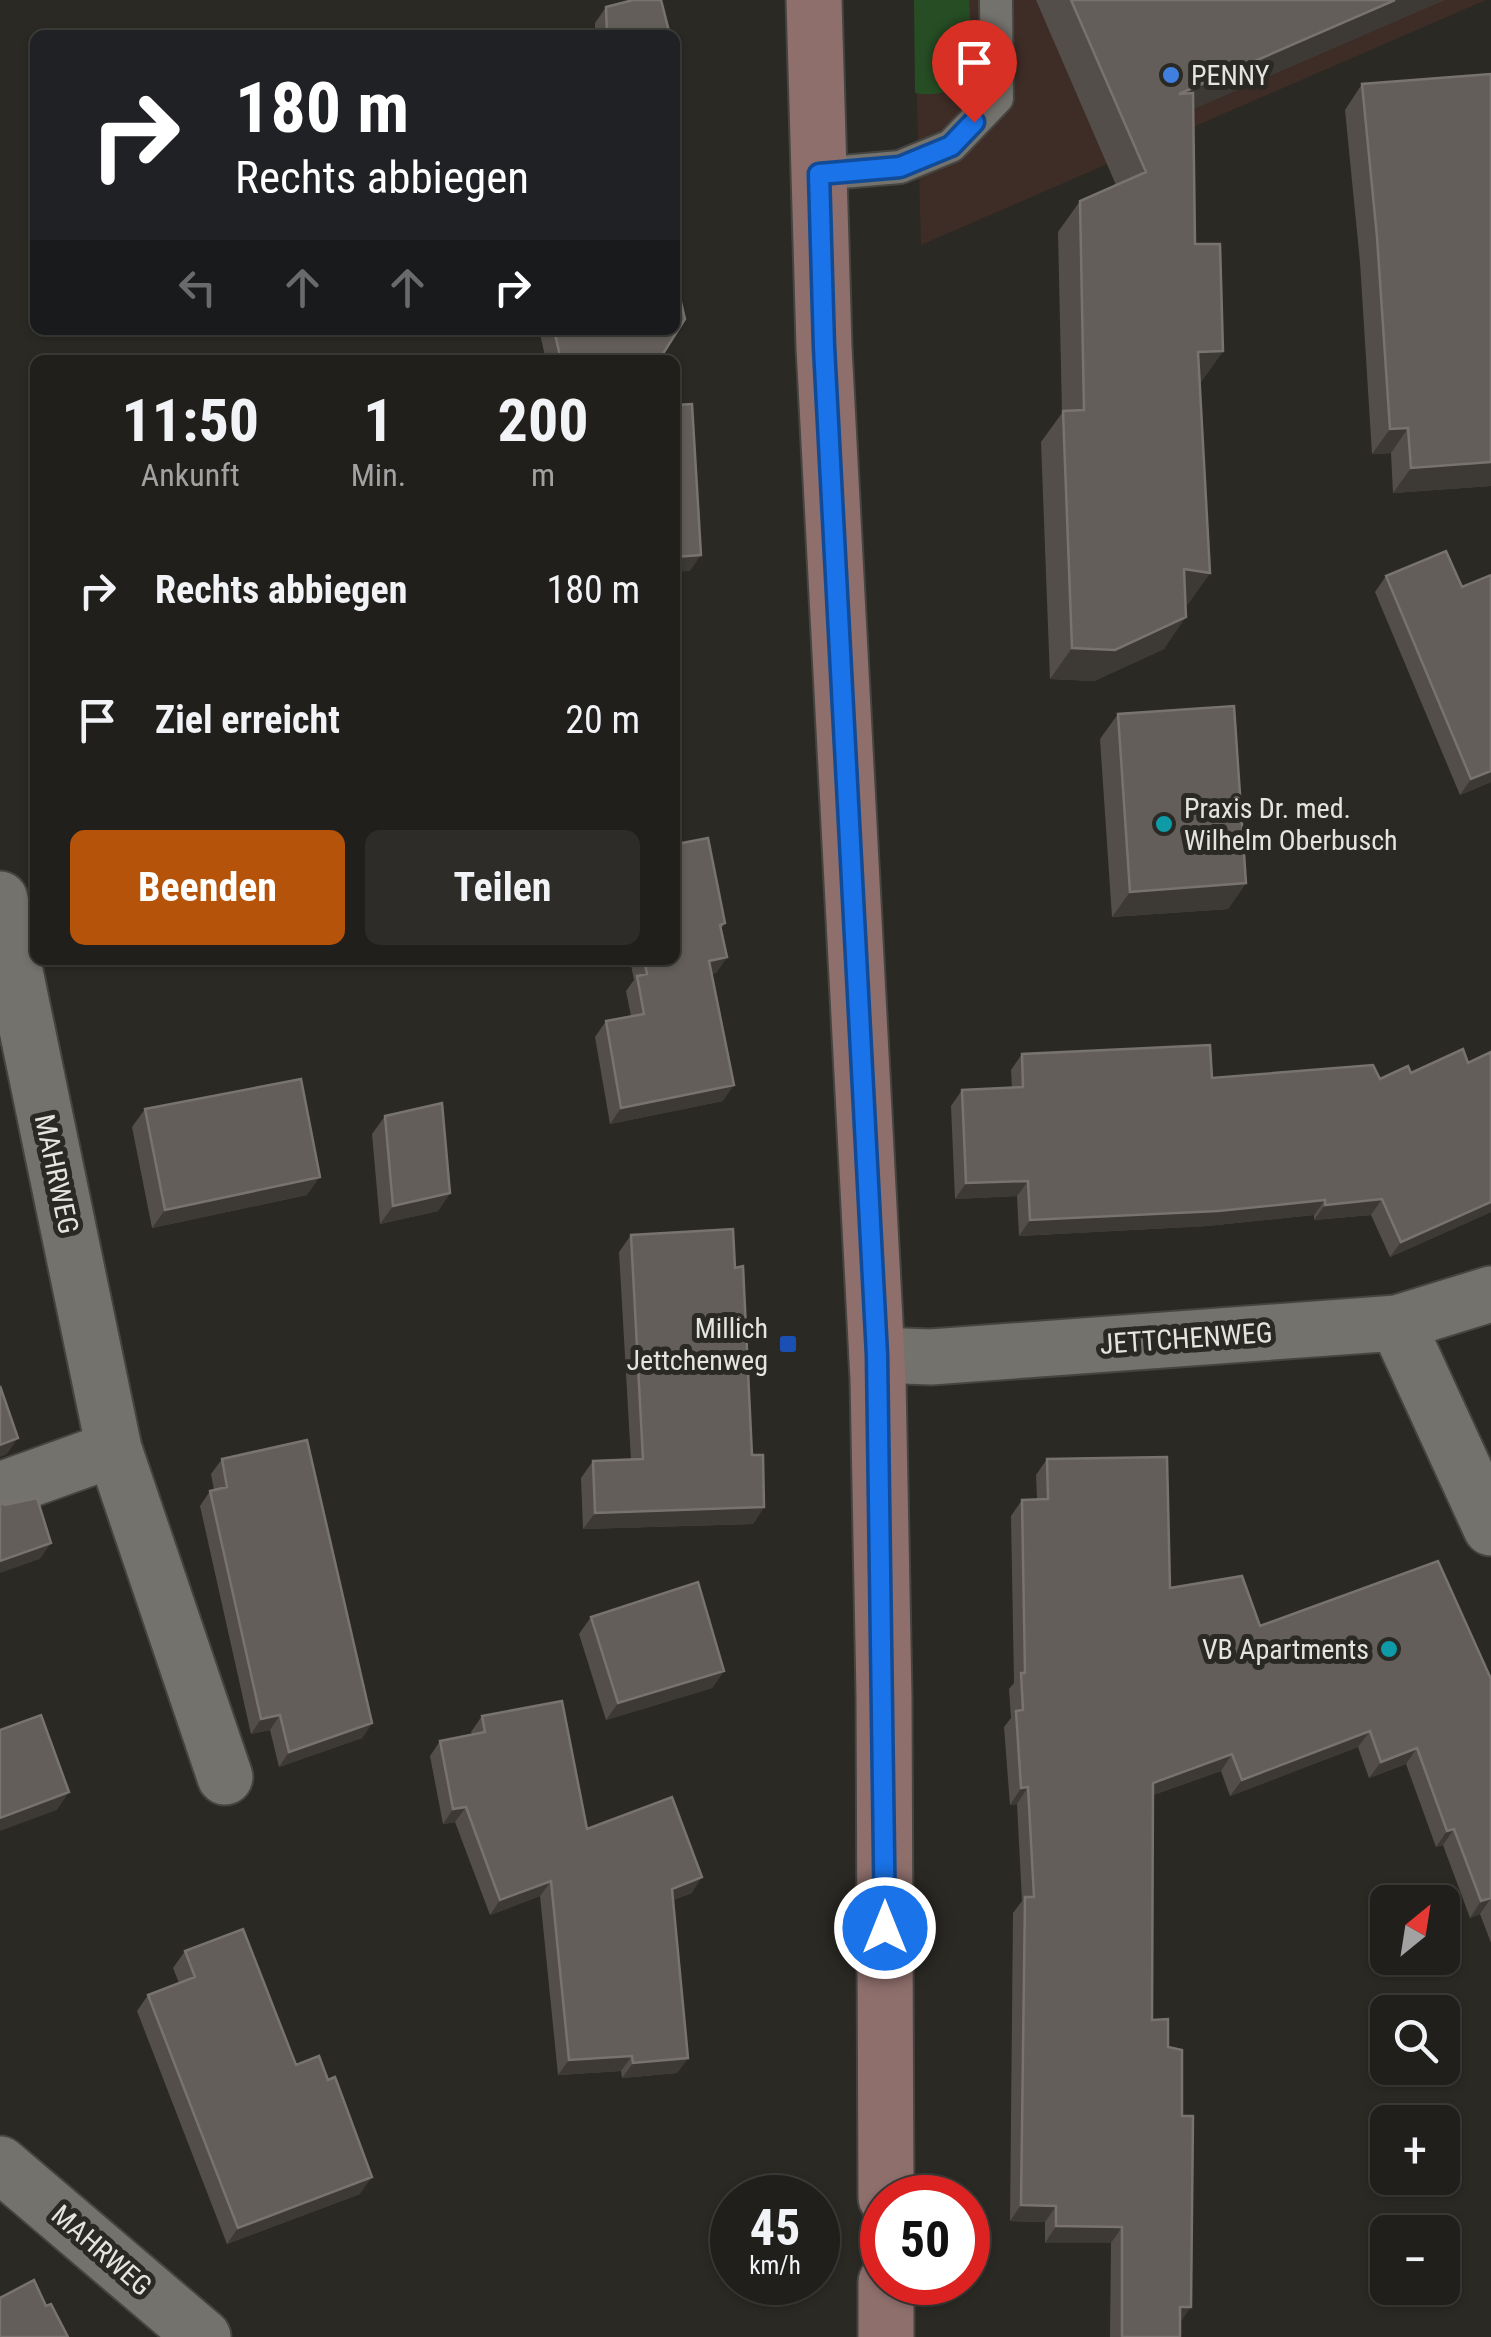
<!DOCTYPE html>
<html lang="de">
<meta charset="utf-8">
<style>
:root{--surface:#201f1b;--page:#2d2c28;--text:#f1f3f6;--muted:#a2a2a3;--line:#3d3d3a;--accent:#b45309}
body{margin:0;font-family:"Roboto Condensed",sans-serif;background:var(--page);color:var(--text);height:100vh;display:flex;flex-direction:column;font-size:38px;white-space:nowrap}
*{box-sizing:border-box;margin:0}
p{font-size:32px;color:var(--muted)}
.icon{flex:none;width:55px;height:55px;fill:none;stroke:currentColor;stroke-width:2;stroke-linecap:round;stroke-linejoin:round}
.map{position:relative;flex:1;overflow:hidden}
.side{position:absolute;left:30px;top:355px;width:650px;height:610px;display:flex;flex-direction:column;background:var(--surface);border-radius:15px;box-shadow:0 2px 8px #0004,0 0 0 2px var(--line)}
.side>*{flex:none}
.banner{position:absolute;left:30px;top:30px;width:650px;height:305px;border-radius:15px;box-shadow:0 2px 8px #0004,0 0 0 2px var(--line);background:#202124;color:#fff;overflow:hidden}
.needle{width:65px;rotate:30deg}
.fabs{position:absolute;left:1370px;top:1885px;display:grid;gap:20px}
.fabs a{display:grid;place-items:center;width:90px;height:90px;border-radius:15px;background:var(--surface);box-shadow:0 2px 8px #0004,0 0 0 2px var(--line);font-size:50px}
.speed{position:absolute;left:710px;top:2175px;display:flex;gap:20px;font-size:50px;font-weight:700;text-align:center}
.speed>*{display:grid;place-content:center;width:130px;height:130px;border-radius:50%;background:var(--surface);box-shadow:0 2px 8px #0004,0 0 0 2px var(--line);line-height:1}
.speed small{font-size:25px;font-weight:400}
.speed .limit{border:15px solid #d22;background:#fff;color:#111}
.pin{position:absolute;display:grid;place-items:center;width:85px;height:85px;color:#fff;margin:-102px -42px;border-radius:50% 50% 50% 0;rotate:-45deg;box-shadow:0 0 10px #0007}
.pin .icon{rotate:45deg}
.me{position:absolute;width:110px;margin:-55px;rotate:0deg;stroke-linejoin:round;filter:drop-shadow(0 0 8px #0008)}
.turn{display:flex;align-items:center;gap:35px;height:210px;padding:0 40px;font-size:45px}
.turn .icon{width:130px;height:130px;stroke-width:2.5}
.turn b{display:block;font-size:70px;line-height:85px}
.lanes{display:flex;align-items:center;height:95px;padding:0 40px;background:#0003;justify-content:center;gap:50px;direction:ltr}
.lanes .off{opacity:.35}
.eta{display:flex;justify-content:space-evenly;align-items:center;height:170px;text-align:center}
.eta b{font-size:60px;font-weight:700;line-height:70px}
.primary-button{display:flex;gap:20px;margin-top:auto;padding:20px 40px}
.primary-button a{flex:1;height:115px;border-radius:15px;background:var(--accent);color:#fff;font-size:40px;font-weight:700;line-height:115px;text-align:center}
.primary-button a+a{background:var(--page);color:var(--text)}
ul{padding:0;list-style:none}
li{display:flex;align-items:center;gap:30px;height:130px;padding:0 40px}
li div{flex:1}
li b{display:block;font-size:38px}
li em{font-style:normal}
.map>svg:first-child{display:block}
.commercial{fill:#3e2c26}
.green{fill:#264d24}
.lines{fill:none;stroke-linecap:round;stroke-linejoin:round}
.service-casing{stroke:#454440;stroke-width:36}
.minor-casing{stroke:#454440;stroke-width:59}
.secondary-casing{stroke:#454440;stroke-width:59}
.service{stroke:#73726c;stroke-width:32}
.minor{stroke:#73726c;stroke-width:55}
.secondary{stroke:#8e6f6c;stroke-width:55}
.wall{fill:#544e4a}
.shaded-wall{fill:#3d3934}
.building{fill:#635e5a;stroke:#78736f;stroke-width:2.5}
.route-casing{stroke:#114b97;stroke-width:25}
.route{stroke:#1a73e8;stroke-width:18}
.shop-dot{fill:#3f7fe0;stroke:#2a2924;stroke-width:4}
.culture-dot{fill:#0f9aa8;stroke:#2a2924;stroke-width:4}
.transit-dot{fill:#1a4fb4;stroke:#2a2924;stroke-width:4}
.labels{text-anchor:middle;stroke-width:10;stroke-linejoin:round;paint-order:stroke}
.poi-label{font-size:28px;fill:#e4e4e0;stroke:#2a2924;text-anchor:start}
.street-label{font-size:28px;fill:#e4e4e0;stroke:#2a2924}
</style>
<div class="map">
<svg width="1491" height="2337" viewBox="0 0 1491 2337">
<rect width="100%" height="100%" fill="#2a2924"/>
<path class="commercial" d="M914,0h572l-565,245z"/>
<path class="green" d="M914,0h55c3,42 9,104 -54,93z"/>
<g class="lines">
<defs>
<path id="service" d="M819,174l81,-7 51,-21 46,-48 -1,-98"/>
<path id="minor" d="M0,899l114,550 111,328
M1397,1323l94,205
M877,1355l54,2 466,-34 94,-29
M0,1490l114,-41
M0,2164l203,173"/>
<path id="secondary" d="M814,0l10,347 54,1032 6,317 2,502
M886,2282v55"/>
</defs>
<use href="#service" class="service-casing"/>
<use href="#minor" class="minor-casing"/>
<use href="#secondary" class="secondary-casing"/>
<use href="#service" class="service"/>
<use href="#minor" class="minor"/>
<use href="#secondary" class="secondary"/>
</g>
<path class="wall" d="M1036,0h408l-251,109 2,135 28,107 -22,31h-2l11,191 -22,31 -2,-1 -22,46 -70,32 -44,-2 -9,-237 21,-29 -4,-181 22,-31 36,-16z
M606,7l64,28h-75v-12z
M1362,84l129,402 -98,7 -2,-40 -19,1 -12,-192 -15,-152z
M539,330h136l-16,30h-113z
M1386,576l105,206 -31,13 -85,-203z
M1118,714l128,169 -18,26 -116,8 -12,-178z
M677,844l48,79 -4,6 6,28 -11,16 -4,1 11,127 -113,23 -15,-87 11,-16 25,-5 -5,-25 8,-11 -4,-20h45z
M1022,1054l190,24 168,1 111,133 -101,45 -19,-42 -57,5v-5l-107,11 -188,10 -2,-40 -62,3 -4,-93 11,-16 50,-2 -1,-18z
M145,1109l162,86 -155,33 -20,-101z
M385,1116l65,77 -12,18 -58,13 -8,-90z
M631,1235l104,33 17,187 12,52 -11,17 -170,5 -2,-51 12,-17 38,-1 -12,-208z
M222,1459l150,264 -10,15 -83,29 -9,-37 -19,4 -51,-228 10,-15 4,-1 -3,-16z
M1047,1459l123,129 90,38 231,53v264l-11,-29 -10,4 -27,-73 -7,2 -30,-83 -37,14 -11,-31 -128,49 -9,-25 -68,24 -1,225 16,27 12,290h-70l1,-94h-66v-21l-35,-1 3,-308 9,-12 -5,-97 -7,1 -6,-78 7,-9 -2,-29 5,-6 -3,-167 11,-16 15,-1 -1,-24z
M591,1617l133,54 -12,17 -106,32 -27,-86z
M482,1716l105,113 105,64 -19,7 15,158 -11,15 -55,5 -1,-7 -63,4 -18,-179 -50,19 -35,-93 -12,2 -13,-68 10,-15 32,-7 -1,-2z
M185,1951l111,114 32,15 32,114 -133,50 -90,-233 11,-16 31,-12 -6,-15z"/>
<path class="shaded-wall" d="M1395,0h49l-287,125 22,-31z
M1223,351l-22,31 -25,2 22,-32z
M1408,428l-17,25 -19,1 18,-25z
M1491,462v24l-98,7 18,-25z
M701,555l-11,16 -15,1v-15z
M1184,569l26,4 -22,31 -25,-4z
M1186,617l-22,32 -70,32 -44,-2 22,-31z
M1491,771v11l-31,13 11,-16z
M1246,883l-18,26 -116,8 18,-25z
M727,957l-11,16 -18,4 11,-16z
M734,1085l-11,16 -113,23 11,-16z
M320,1177l-13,18 -155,33 13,-18z
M1028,1181l-11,15 -62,3 11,-16z
M450,1193l-12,18 -58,13 13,-18z
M1382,1199l-11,16 -57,5 11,-15z
M1325,1200l-11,15 -107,11 -188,10 11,-16z
M1491,1202v10l-101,45 11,-15z
M18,1438l-11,16 -7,3v-12z
M764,1507l-11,17 -170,5 12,-16z
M51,1543l-11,16 -40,14v-12z
M724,1671l-12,17 -106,32 12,-17z
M280,1715l-10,15 -19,4 10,-15z
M372,1723l-10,15 -83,29 10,-15z
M1370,1731l-12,16 -128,49 12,-16z
M1417,1748l-11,16 -37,14 12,-16z
M1232,1754l-11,17 -80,28 12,-16z
M1028,1787l-11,17 -7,1 11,-17z
M69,1792l-12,18 -57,21v-13z
M466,1807l-11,15 -12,2 10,-15z
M1454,1829l-11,16 -7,2 11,-16z
M702,1877l-10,16 -31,11 11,-15z
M551,1881l-11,15 -50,19 10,-15z
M1491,1898l-11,16 -10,4 11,-17z
M632,2056l-11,15 -63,4 11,-15z
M688,2058l-11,15 -55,5 11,-15z
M372,2177l-12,17 -133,50 11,-16z
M1021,2205l35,1 -11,16 -35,-1z
M1056,2226l66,1 -11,16h-66z
M1180,2307h11l-11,16z"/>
<path class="building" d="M633,0h28l9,35h-63l-1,-28z
M1071,0h324l-216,94 14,-1 2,151h25l3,107 -25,1 12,221 -26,-4 2,48 -71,33 -43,-2 -9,-237 21,-1 -4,-209 66,-29z
M1491,74v388l-80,6 -3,-40 -18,1 -13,-192 -15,-153z
M675,277l10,42 -26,41h-98l-7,-30h121z
M692,404l9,151 -26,2v-152z
M1446,551l16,36 29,-12v196l-20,8 -85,-203z
M1234,706l12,177 -116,9 -12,-178z
M675,829l2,15 31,-6 17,85 -5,2 7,32 -18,4 25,124 -113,23 -15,-87 38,-7 -7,-38 10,-2 -3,-14h31z
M1210,1045l2,33 161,-13 7,14 28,-13 3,7 52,-24 5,14 23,-11v150l-90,40 -19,-43 -57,6v-5l-107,11 -188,9 -2,-39 -62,2 -4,-93 61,-3 -1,-33z
M301,1079l19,98 -155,33 -20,-101z
M442,1103l8,90 -57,13 -8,-90z
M733,1229l2,39 8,-2 9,189h11l1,52 -169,6 -2,-52 50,-2 -12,-224z
M0,1386l18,52 -18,7z
M307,1440l65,283 -83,29 -9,-37 -19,4 -51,-228 17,-4 -5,-28z
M1167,1457l3,131 72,-12 18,50 178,-65 53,118v219l-10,3 -27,-72 -7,2 -30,-83 -36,14 -11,-31 -128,49 -10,-26 -79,29 -1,237 16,-1v28l14,3v66h11l-2,191h-11v30h-58v-110l-66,-1v-20l-35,-1 4,-308h9l-6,-110 -7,1 -5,-77 7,-1 -2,-37h4l-3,-173 26,-1 -1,-40z
M37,1498l14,45 -51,18v-59l5,3z
M698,1582l26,89 -106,32 -27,-86z
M562,1701l25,128 85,-32 30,80 -30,12 16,169 -55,5 -1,-7 -63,4 -18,-179 -51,19 -34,-93 -13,2 -13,-68 45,-9 -3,-16z
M41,1715l28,77 -69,26v-88z
M243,1929l53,136 23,-9 9,24 7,-3 37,100 -134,51 -90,-233 47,-18 -10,-26z
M34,2280l12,26 5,-2 17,33h-68v-39z"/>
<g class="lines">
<defs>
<path id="route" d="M885,1928l-8,-573 -53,-1008 -5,-173 81,-7 51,-21 23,-24"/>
</defs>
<use href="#route" class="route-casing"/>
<use href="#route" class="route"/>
</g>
<circle class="shop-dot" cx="1171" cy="75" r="10"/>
<g class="culture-dot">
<circle cx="1164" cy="824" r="10"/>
<circle cx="1389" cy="1649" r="10"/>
</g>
<rect class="transit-dot" x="778" y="1334" width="20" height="20" rx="5"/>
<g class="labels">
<g class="poi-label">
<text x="1191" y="85">PENNY</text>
<text x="1184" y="818">Praxis Dr. med.<tspan x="1184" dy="32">Wilhelm Oberbusch</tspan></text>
<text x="768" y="1338" text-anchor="end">Millich<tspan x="768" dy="32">Jettchenweg</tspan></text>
<text x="1369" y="1659" text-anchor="end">VB Apartments</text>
</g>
<g class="street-label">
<text transform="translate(57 1174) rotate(78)" y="10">MAHRWEG</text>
<text transform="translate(1186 1338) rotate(-4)" y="10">JETTCHENWEG</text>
<text transform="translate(102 2250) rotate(41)" y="10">MAHRWEG</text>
</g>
</g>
</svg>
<div class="fabs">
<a><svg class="needle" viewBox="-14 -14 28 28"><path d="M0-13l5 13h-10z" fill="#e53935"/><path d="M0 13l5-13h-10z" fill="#a2a2a3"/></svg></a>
<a><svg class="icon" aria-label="search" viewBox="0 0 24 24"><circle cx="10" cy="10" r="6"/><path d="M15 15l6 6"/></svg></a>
<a>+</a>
<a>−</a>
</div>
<div class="speed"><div>45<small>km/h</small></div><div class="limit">50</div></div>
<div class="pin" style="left:974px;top:122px;background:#d93025"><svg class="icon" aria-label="arrive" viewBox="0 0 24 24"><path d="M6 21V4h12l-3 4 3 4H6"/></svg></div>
<svg class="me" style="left:885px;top:1928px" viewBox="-20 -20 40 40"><circle r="17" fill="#1a73e8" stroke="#fff" stroke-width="3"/><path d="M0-11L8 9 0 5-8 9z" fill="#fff"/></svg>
<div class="banner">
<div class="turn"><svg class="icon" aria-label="right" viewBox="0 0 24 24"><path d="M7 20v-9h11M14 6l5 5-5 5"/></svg><div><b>180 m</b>Rechts abbiegen</div></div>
<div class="lanes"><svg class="icon off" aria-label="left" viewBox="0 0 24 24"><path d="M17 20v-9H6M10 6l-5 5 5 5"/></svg><svg class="icon off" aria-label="ahead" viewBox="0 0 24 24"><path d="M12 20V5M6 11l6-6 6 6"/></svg><svg class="icon off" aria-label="ahead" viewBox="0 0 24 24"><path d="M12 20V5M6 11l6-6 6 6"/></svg><svg class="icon" aria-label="right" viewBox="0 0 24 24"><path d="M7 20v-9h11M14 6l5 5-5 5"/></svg></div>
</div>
<section class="side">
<div class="eta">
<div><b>11:50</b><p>Ankunft</p></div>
<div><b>1</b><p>Min.</p></div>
<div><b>200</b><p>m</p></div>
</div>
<ul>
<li><svg class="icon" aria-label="right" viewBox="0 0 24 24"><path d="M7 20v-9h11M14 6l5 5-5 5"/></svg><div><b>Rechts abbiegen</b></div><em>180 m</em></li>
<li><svg class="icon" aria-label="arrive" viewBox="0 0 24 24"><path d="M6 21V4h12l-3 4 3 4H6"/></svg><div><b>Ziel erreicht</b></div><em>20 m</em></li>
</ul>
<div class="primary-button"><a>Beenden</a><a>Teilen</a></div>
</section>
</div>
